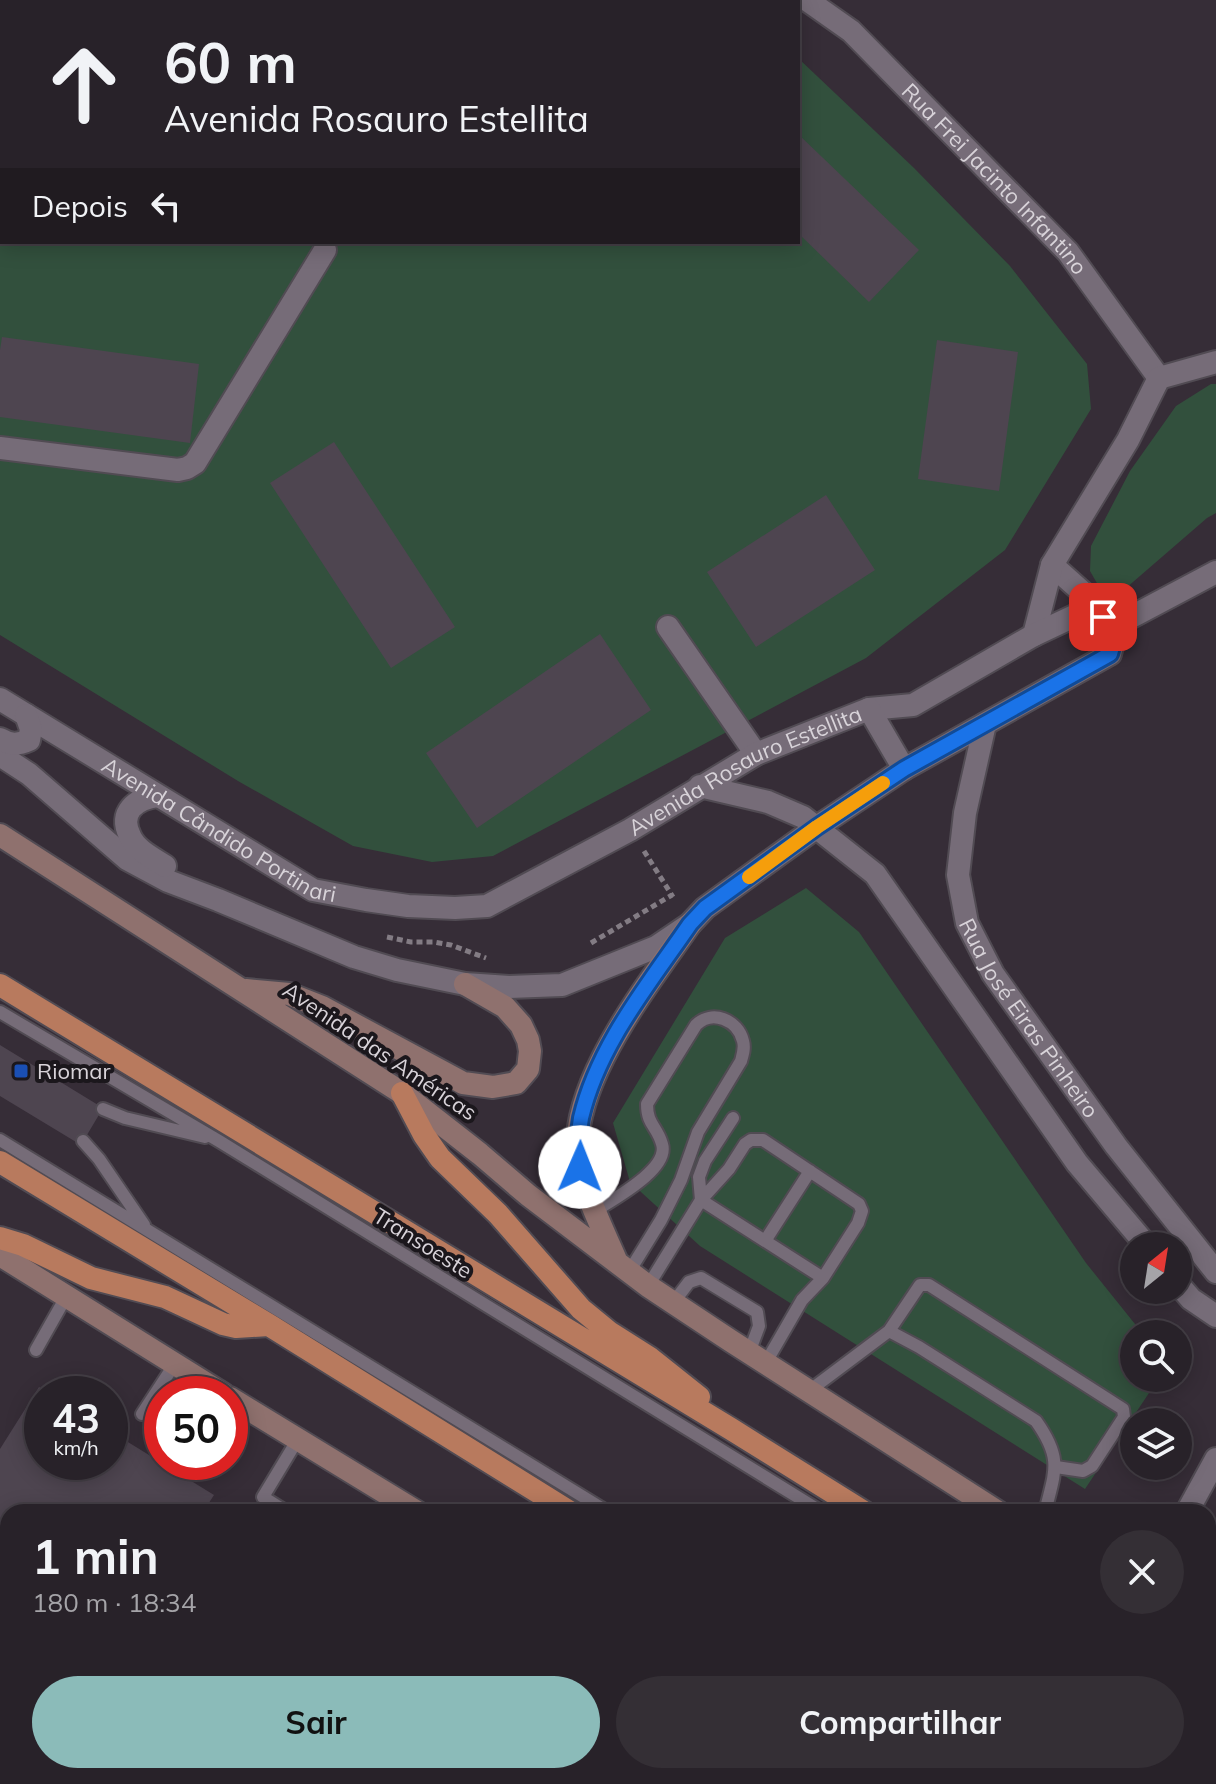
<!DOCTYPE html>
<html lang="pt">
<meta charset="utf-8">
<style>
:root{--surface:#282229;--page:#342f35;--text:#f1f3f6;--muted:#a5a4a8;--line:#443f46;--accent:#8bbbb9}
body{margin:0;font-family:Mulish,sans-serif;background:var(--page);color:var(--text);height:100vh;display:flex;flex-direction:column;font-size:30px;white-space:nowrap}
*{box-sizing:border-box;margin:0}
p{font-size:26px;color:var(--muted)}
.icon{flex:none;width:44px;height:44px;fill:none;stroke:currentColor;stroke-width:2;stroke-linecap:round;stroke-linejoin:round}
.map{position:relative;flex:1;overflow:hidden}
.side{position:absolute;left:0px;top:1504px;width:1216px;height:280px;display:flex;flex-direction:column;background:var(--surface);border-radius:24px 24px 0 0;box-shadow:0 4px 20px #0003,0 0 0 2px var(--line)}
.side>*{flex:none}
.hud{position:absolute;left:0px;top:0px;width:800px;height:244px;box-shadow:0 4px 20px #0003,0 0 0 2px var(--line);background:#282229;color:var(--text);overflow:hidden}
.needle{width:52px;rotate:30deg}
.buttons{position:absolute;left:1120px;top:1232px;display:grid;gap:16px}
.buttons a{display:grid;place-items:center;width:72px;height:72px;border-radius:50%;background:var(--surface);box-shadow:0 4px 20px #0003,0 0 0 2px var(--line);font-size:40px}
.speed{position:absolute;left:24px;top:1376px;display:flex;gap:16px;font-size:40px;font-weight:700;text-align:center}
.speed>*{display:grid;place-content:center;width:104px;height:104px;border-radius:50%;background:var(--surface);box-shadow:0 4px 20px #0003,0 0 0 2px var(--line);line-height:1}
.speed small{font-size:20px;font-weight:400}
.speed .limit{border:12px solid #d22;background:#fff;color:#111}
.pin{position:absolute;display:grid;place-items:center;width:68px;height:68px;color:#fff;margin:-34px;border-radius:16px;box-shadow:0 4px 12px #0006}
.me{position:absolute;width:88px;margin:-44px;rotate:1deg;stroke-linejoin:round;filter:drop-shadow(0 0 6px #0008)}
.turn{display:flex;align-items:center;gap:28px;height:168px;padding:0 32px;font-size:36px}
.turn .icon{width:104px;height:104px;stroke-width:2.5}
.turn b{display:block;font-size:56px;line-height:68px}
.then{display:flex;align-items:center;height:76px;padding:0 32px;background:#0003;gap:16px;font-size:30px}
.round{display:grid;place-items:center;flex:none;width:84px;height:84px;border-radius:42px;background:var(--page)}
.headline{display:flex;align-items:center;justify-content:space-between;height:136px;padding:0 32px}
h1{font-size:48px;font-weight:700;line-height:60px}
.button{display:flex;gap:16px;margin-top:auto;padding:16px 32px}
.button a{flex:1;height:92px;border-radius:48px;background:var(--accent);color:#111;font-size:32px;font-weight:700;line-height:92px;text-align:center}
.button a+a{background:var(--page);color:var(--text)}
.map>svg:first-child{display:block}
.green{fill:#32503d}
.building{fill:#4e4550}
.lines{fill:none;stroke-linecap:round;stroke-linejoin:round}
.service-casing{stroke:#514b53;stroke-width:16}
.minor-casing{stroke:#514b53;stroke-width:26}
.secondary-casing{stroke:#514b53;stroke-width:26}
.trunk-casing{stroke:#514b53;stroke-width:26}
.path{stroke:#837c84;stroke-width:5;stroke-dasharray:6 4;stroke-linecap:butt}
.service{stroke:#766c78;stroke-width:12}
.minor{stroke:#766c78;stroke-width:22}
.secondary{stroke:#8f716e;stroke-width:22}
.trunk{stroke:#b87a5e;stroke-width:22}
.route-casing{stroke:#114b97;stroke-width:20}
.route{stroke:#1a73e8;stroke-width:14}
.slow{stroke:#f59e0b;stroke-width:14}
.transit-dot{fill:#1a4fb4;stroke:#1b171c;stroke-width:3}
.labels{text-anchor:middle;stroke-width:8;stroke-linejoin:round;paint-order:stroke}
.street-label{font-size:22px;fill:#d8d3d9;stroke:#1b171c}
.poi-label{font-size:22px;fill:#d8d3d9;stroke:#1b171c;text-anchor:start}
</style>
<div class="map">
<svg width="1216" height="1784" viewBox="0 0 1216 1784">
<rect width="100%" height="100%" fill="#362d37"/>
<path class="green" d="M0,0h727l2,2h-727v240h796v-184l116,110 96,98 77,98 4,45 -86,141 -139,108 -373,198 -61,6 -79,-16 -115,-65 -238,-146z
M1211,384h5v129l-9,5 -89,77 -16,-3 -12,-21 1,-25 39,-75 46,-65z
M806,888l53,44 227,331 57,71h-9v44h25l-74,111 -385,-243 -70,-64 -17,-59 112,-185z"/>
<path class="building" d="M798,134l121,116 -50,52 -71,-69z
M2,337l197,27 -9,79 -190,-26v-67z
M937,340l81,12 -19,139 -81,-12z
M334,442l121,185 -64,41 -121,-185z
M826,495l49,75 -119,77 -49,-75z
M600,634l51,76 -174,118 -51,-75z
M0,1045l103,63 -22,37 -81,-49z
M39,1387l11,7h-8v68h68v-31l104,64 -11,17h-195v52l-8,-5v-110z
M389,1776h105l-5,8h-105z"/>
<g class="lines">
<defs>
<path id="service" d="M0,1012l219,129 603,371
M103,1109l22,9 80,19
M733,1118l-28,43 -6,16 2,23 122,78
M0,1140l608,372
M83,1141l16,18 45,66
M595,1211c18,-12 75,-42 67,-67 -5,-18 -15,-19 -15,-40l49,-79c16,-16 42,-5 47,16 2,7 0,13 -2,20l-43,71 -17,48 -20,40 -32,52
M765,1241l45,-70
M648,1286l53,-86 28,-31 16,-25 6,-4h12l96,64 3,7 -4,12 -35,55 -21,22 -37,64
M673,1303l16,-21 12,-4 56,34 2,14 -10,27
M889,1331l31,-46h9l194,124 1,8 -32,49 -9,5 -27,-4
M36,1350l30,-53
M809,1391l80,-60 30,16 117,74c27,38 19,50 9,91
M142,1414l32,-49
M287,1512l-24,-15 35,-58
M0,1712l8,5
M1208,1750l8,4
M103,1776l12,8
M814,1776l3,8
M1040,1776l13,8"/>
<g id="minor">
<path id="s1" d="M807,0l44,31 217,221 91,126"/>
<path d="M0,448l178,22 9,-2 8,-5 130,-213"/>
<path d="M1052,565l66,59 98,-52"/>
<path d="M668,627l88,127"/>
<path d="M1034,635l18,-70 76,-125 31,-62 57,-16"/>
<path id="s2" d="M0,699l313,191 53,10 42,6 47,2 32,-2 143,-76 126,-76 113,-45 44,-4 121,-70 53,-25 31,14 -8,30 -206,115 -87,58 -112,81 -15,16 -34,23 -94,38 -53,2 -44,-3 -68,-14 -43,-13 -136,-57 -50,-19 -41,-22 -98,-85 -29,-19"/>
<path d="M869,709l35,60"/>
<path id="s3" d="M985,724l-20,89 -7,62 9,48 26,51 123,172 100,126"/>
<path d="M0,739c10,6 18,6 29,1l2,-11 -5,-14"/>
<path d="M700,786l68,16 35,15 72,57 202,289 70,83"/>
<path d="M157,796c-21,3 -39,16 -27,40 6,14 23,22 35,30"/>
<path d="M1178,1284l13,15 25,17"/>
<path d="M1187,1512l29,-53"/>
<path d="M590,1784l5,-8"/>
<path d="M684,1784l7,-8"/>
</g>
<path id="secondary" d="M0,835l402,258 78,61 48,41 120,91 83,55 267,171
M246,990l43,4 33,13 141,76 30,4 23,-4 12,-14 2,-18 -2,-11 -7,-15 -16,-18 -40,-23
M0,1255l223,139
M616,1260c-13,-30 -28,-60 -36,-91 -19,-77 69,-185 110,-245
M230,1398l187,114
M1208,1641l8,5
M844,1776l13,8"/>
<path id="trunk" d="M0,985l731,444 133,83
M402,1093l22,42 16,23 58,56 83,95 28,23 41,26 49,39
M0,1162l269,163 301,187
M0,1238l23,7 68,33 74,19 58,27 13,3 33,-2
M1208,1725l8,4
M996,1776l13,8"/>
</defs>
<use href="#service" class="service-casing"/>
<use href="#minor" class="minor-casing"/>
<use href="#secondary" class="secondary-casing"/>
<use href="#trunk" class="trunk-casing"/>
<path class="path" d="M644,851l29,46
M387,937l24,5h23l17,3 35,13
M591,943l81,-48"/>
<use href="#service" class="service"/>
<use href="#minor" class="minor"/>
<use href="#secondary" class="secondary"/>
<use href="#trunk" class="trunk"/>
</g>
<g class="lines">
<defs>
<path id="route" d="M580,1167c-2,-16 -2,-33 1,-49 17,-73 68,-134 109,-194l15,-16 112,-81 87,-58 206,-115 8,-30 -15,-7"/>
</defs>
<use href="#route" class="route-casing"/>
<use href="#route" class="route"/>
<path class="slow" d="M749,877l68,-50 66,-44"/>
</g>
<rect class="transit-dot" x="13" y="1063" width="16" height="16" rx="4"/>
<g class="labels">
<g class="street-label">
<text dy="8" stroke="none"><textPath href="#s1" startOffset="260">Rua Frei Jacinto Infantino</textPath></text>
<text dy="8" stroke="none"><textPath href="#s2" startOffset="834">Avenida Rosauro Estellita</textPath></text>
<text dy="8" stroke="none"><textPath href="#s2" startOffset="256">Avenida Cândido Portinari</textPath></text>
<text dy="8" stroke="none"><textPath href="#s3" startOffset="316">Rua José Eiras Pinheiro</textPath></text>
<text transform="translate(380 1051) rotate(34)" y="8">Avenida das Américas</text>
<text transform="translate(423 1243) rotate(32)" y="8">Transoeste</text>
</g>
<g class="poi-label">
<text x="37" y="1079">Riomar</text>
</g>
</g>
</svg>
<div class="buttons">
<a><svg class="needle" viewBox="-14 -14 28 28"><path d="M0-13l5 13h-10z" fill="#e53935"/><path d="M0 13l5-13h-10z" fill="#a5a4a8"/></svg></a>
<a><svg class="icon" aria-label="search" viewBox="0 0 24 24"><circle cx="10" cy="10" r="6"/><path d="M15 15l6 6"/></svg></a>
<a><svg class="icon" aria-label="layers" viewBox="0 0 24 24"><path d="M12 4l9 5-9 5-9-5zM3 14l9 5 9-5"/></svg></a>
</div>
<div class="speed"><div>43<small>km/h</small></div><div class="limit">50</div></div>
<div class="pin" style="left:1103px;top:617px;background:#d93025"><svg class="icon" aria-label="arrive" viewBox="0 0 24 24"><path d="M6 21V4h12l-3 4 3 4H6"/></svg></div>
<svg class="me" style="left:580px;top:1167px" viewBox="-20 -20 40 40"><circle r="19" fill="#fff"/><path d="M0-13L10 11 0 6-10 11z" fill="#1a73e8"/></svg>
<div class="hud">
<div class="turn"><svg class="icon" aria-label="ahead" viewBox="0 0 24 24"><path d="M12 20V5M6 11l6-6 6 6"/></svg><div><b>60 m</b>Avenida Rosauro Estellita</div></div>
<div class="then">Depois<svg class="icon" aria-label="left" viewBox="0 0 24 24"><path d="M17 20v-9H6M10 6l-5 5 5 5"/></svg></div>
</div>
<section class="side">
<div class="headline"><div><h1>1 min</h1><p>180 m · 18:34</p></div><a class="round"><svg class="icon" aria-label="close" viewBox="0 0 24 24"><path d="M6 6l12 12M18 6L6 18"/></svg></a></div>
<div class="button"><a>Sair</a><a>Compartilhar</a></div>
</section>
</div>
